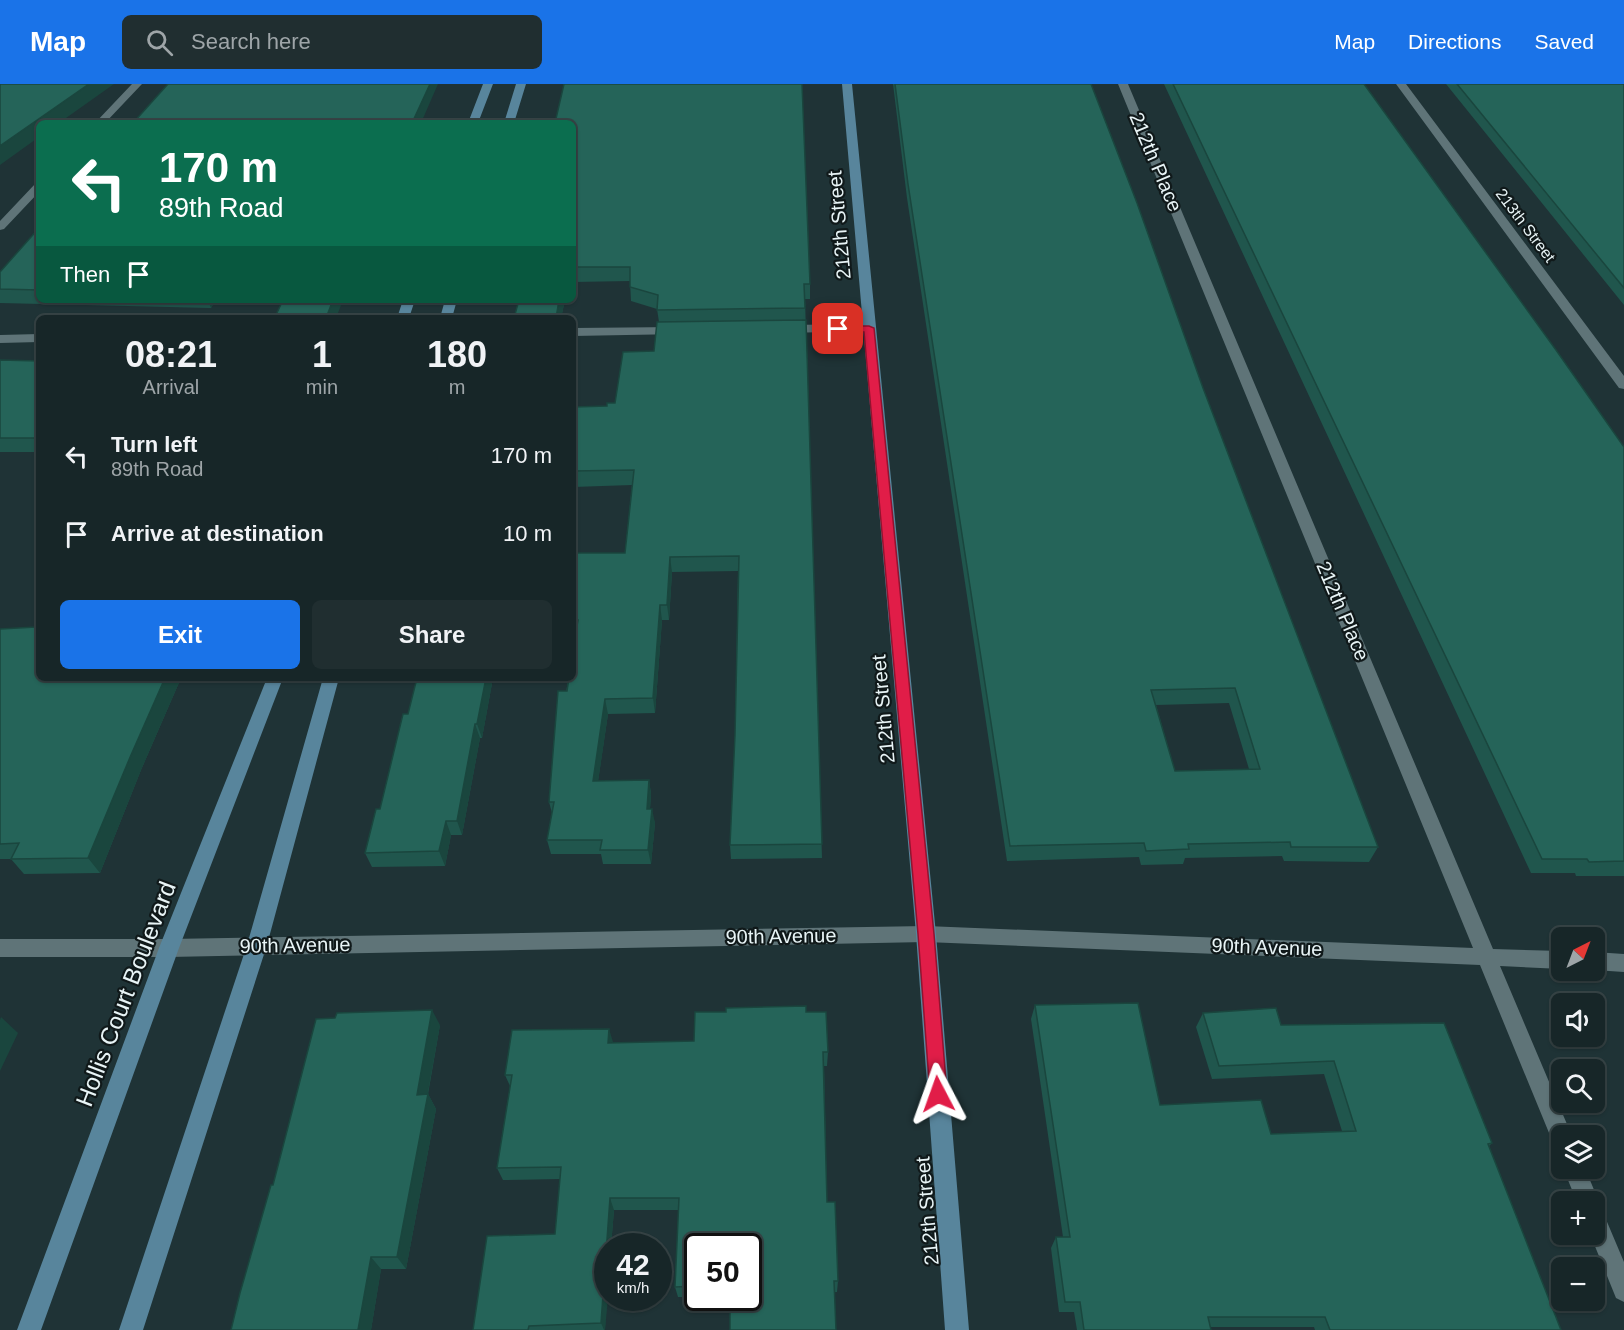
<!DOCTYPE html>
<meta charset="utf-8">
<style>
:root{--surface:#172628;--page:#202e30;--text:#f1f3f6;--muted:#9ea5a8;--line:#364345;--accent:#1a73e8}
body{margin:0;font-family:Arial,sans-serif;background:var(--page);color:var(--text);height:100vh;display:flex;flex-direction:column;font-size:22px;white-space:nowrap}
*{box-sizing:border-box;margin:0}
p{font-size:20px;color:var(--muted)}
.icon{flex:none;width:33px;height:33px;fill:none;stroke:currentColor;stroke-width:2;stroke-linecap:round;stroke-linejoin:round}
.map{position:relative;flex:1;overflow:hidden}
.details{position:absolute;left:36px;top:231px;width:540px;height:366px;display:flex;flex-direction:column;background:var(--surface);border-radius:9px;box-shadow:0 2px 4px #0004,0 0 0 2px var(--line)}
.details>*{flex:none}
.hud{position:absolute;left:36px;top:36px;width:540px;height:183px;border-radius:9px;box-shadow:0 2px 4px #0004,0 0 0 2px var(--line);background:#0b6e4f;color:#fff;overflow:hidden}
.needle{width:39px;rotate:42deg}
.buttons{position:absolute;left:1551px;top:843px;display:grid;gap:12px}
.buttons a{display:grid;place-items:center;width:54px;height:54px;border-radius:9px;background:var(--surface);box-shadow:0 2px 4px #0004,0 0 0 2px var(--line);font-size:30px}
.speed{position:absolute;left:594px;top:1149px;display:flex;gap:12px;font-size:30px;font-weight:700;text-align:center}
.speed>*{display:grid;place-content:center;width:78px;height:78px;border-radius:50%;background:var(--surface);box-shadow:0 2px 4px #0004,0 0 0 2px var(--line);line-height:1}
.speed small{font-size:15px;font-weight:400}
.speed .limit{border:3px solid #111;border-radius:9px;background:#fff;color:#111}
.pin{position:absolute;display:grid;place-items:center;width:51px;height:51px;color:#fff;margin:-26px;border-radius:12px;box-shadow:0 3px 9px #0006}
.me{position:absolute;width:66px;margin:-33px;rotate:356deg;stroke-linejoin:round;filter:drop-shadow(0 0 4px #0008)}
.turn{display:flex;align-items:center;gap:21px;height:126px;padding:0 24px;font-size:27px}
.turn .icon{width:78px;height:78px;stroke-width:2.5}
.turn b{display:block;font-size:42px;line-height:51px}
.then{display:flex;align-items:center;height:57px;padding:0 24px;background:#0003;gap:12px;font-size:22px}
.eta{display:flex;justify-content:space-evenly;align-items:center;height:102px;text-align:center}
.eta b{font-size:36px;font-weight:700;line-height:42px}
.action{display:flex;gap:12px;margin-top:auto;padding:12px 24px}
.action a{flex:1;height:69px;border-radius:9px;background:var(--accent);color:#fff;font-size:24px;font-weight:700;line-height:69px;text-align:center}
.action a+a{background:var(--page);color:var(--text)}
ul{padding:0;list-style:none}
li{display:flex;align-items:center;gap:18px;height:78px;padding:0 24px}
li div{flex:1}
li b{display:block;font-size:22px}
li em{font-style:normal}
header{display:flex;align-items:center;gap:36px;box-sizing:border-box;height:84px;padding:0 30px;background:var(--accent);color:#fff}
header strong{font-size:28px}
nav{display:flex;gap:33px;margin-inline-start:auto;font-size:21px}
.search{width:420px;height:54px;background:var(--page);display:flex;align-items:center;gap:15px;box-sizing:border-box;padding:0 21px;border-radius:9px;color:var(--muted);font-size:22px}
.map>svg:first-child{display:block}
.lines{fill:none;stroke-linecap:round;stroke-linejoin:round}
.minor{fill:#5f7478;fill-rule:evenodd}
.secondary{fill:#58859c;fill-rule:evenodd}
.wall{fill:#20564d;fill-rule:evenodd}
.shaded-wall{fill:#1a463e}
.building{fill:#256459;stroke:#1a463e;stroke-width:1.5;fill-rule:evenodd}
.route{fill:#e11d48;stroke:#92132f;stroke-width:1.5}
.labels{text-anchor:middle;stroke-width:4.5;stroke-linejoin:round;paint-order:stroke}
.far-street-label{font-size:16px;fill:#e8f4f6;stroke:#10191a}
.street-label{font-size:20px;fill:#e8f4f6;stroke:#10191a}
.near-street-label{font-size:24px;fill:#e8f4f6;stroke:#10191a}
</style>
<header>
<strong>Map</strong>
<div class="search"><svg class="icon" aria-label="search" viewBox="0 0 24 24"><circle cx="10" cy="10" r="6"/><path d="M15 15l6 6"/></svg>Search here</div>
<nav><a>Map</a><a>Directions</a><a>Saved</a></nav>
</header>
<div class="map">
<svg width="1624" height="1246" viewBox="0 0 1624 1246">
<rect width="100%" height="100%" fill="#1f3336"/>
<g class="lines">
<path class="minor" d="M132,0h10l-37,39h-10z
M1118,0h10l365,865 69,2v18l-62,-3 72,170h-10v12l-8,-3 -74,-180 -554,-23 -757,15h-169v-18h169l757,-13 547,22z
M1396,0h10l218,292v13l-5,-1z
M39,99v9l-35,37 -4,1v-9l35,-37z
M869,240l6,4 -2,3 -89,2 -6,-4 6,-4z
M677,243l6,4 -2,3 -108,2v-8z
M39,250v8l-39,1v-8z
M1594,868l30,2v18l-30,-2z
M1563,1084h22l14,34 -2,6 5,2 22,52v40l-8,-4 -26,-64h4v-32h-17z"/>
<path class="secondary" d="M483,0h10l-15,39h-10z
M516,0h10l-12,39h-10z
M842,0h10l84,850 33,396h-24l-29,-396z
M403,216h12l-6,18h-12z
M445,216h12l-5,18h-12z
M267,594h16l-104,270 -138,382h-24l142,-382z
M323,594h16l-72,267 -124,385h-24l128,-385z"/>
</g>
<path class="wall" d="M893,0h198l112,304 175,459 -9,15 -85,-1 -2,-5 -97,2 -2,6 -42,1 -2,-8 -132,4 -100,-663zM1229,619l20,66 -74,2 -19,-66z
M1164,0h200l260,363v429h-48l-1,-3h-44z
M1446,0h178v221z
M573,39l237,161v15h-5l17,559 -91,1 -1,-14 5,-110 3,-164 -66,1 -3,48h-7l-7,93 -47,1 -10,67 51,-1 2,14 -1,15 5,14 -4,41h-48l-2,-10h-50l-4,-14 5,-27 -3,-11 26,-167h-2v-82h52l7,-68 -59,2v-80l34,-1 8,-3 39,-52 5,-29 -2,-13 -26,-8 -1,-20 -57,1z
M39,144v72h198l-22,1 -4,7 -211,-5v-31z
M514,216h51l-4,18 -43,-14h-3z
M0,276l39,1v91h-39z
M36,543l3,51h142l-40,92 -41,103 -76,1 -13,-15h-11v-230z
M493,594l-11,60h-2l-18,97h-11l-6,31 -73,1 -7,-14 15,-44 28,-95z
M1035,921l125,100 111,29 71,-3 -18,-57 -112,5 -16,-52 7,-14 78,12 211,118 -3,3 72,184h-246l-1,-3h-104l1,3h-134l-3,-18h-15l-8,-64 5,-11h7l-32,-218z
M806,928l22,40 -1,14h-3l3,136 11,79 -1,11 -89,6 -50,-52v51h-20l-3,-10 4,-77h-65l-3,36h-3l-3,84h-132l82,-96 5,-55 -57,1 -6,-12 13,-82 -5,-11 108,-32 81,-2z
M440,941l-12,69 8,15 -30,160h-25l-10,61h-140z"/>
<path class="shaded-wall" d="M89,0h25l-55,39h-20v14l-39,28v-19z
M430,0h8l-17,39h-9z
M208,216l7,1 -4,7z
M333,216h10l-7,18h-10z
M559,216h6l-4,18h-5z
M670,473l2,15 -3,48 -2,-15z
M660,521l2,15 -7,93 -2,-15z
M165,594h16l-40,92 -41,103 -12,-15 43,-103z
M486,594h7l-11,60 -5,-14z
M605,615l3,15 -12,82 -3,-15z
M475,640l5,14 -18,97 -5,-14z
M649,696l2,14 -2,29 -2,-14z
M652,725l3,14 -4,41 -3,-14z
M446,737l5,14 -6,31 -6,-15z
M432,926l8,15 -15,84 -8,-14z
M1,933l17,16 -18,38v-51z
M609,945l4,13 -5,1z
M428,1010l8,15 -30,160 -9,-12z
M610,1114l4,12 -3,36h-3v52l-3,32h-1l-3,-7z
M371,1173l10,12 -10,61h-13z"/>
<path class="building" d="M0,0h89l-89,62z
M168,0h262l-18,39h-279z
M564,0h238l8,200h-6l1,24 -148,2 1,-15 -28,-8v-20h-57v-144h-18z
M895,0h196l46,119 66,185 175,459h-87l-1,-5 -102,2 1,5 -43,2 -2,-8 -134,3 -102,-662zM1235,604l25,81 -85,2 -24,-81z
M1173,0h191l192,266 68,97v414l-35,1 -2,-3h-45z
M1457,0h167v204z
M39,144v62l-39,-1v-17z
M283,216h50l-7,18h-50v-3z
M519,216h40l-3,18h-42z
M806,236l16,524 -92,1 5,-110 4,-179 -69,1 -3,48h-7l-7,93 -48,1 -12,82 56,-1 -2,29h5l-4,41h-48l2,-10h-55l7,-38h-5l9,-111h9l2,-13h4v-28l5,-30h-5v-67h52l9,-83 -61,1v-64l34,-1v-3h8l8,-51 31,-1 3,-29z
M0,276l39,1v77h-39z
M39,538v56h126l-34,77 -43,103 -77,1 8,-16 -19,1v-215l36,-2z
M417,594h69l-9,46h-2l-18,97h-11l-7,30 -74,2 11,-44h4l23,-95h5z
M1138,919l22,102 101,-5 10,34 85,-3 -22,-70 -115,5 -16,-53 73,-5 5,17 163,-2 48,120 -4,1 73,186h-231l-5,-13h-117l3,13h-127l-4,-28h-15l-9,-65h14l-35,-232z
M806,922v6h20l2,40h-5l4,150h8l3,79h-4l2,49h-106v-32h18v-52h-50v40l-23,1 4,-89h-69l-9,125 -72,3 -1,4h-55l14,-94 68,-2 6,-67 -64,1 15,-93h-7l7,-45 97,-1 -1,14 86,-2 1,-29h31v-4z
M432,926l-15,85 11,-1 -31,163h-26l-13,73h-127l9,-37 31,-108h2l43,-166 19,-1 2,-5z"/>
<path class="route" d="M838,242h31l5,2 60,606 13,160 -2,6 -7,2 -6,-2 -2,-6 -12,-160 -54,-602 -30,-1 -1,-2z"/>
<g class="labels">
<g class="far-street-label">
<text transform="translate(1526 141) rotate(53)" y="6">213th Street</text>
</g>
<g class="street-label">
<text transform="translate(1156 78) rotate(67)" y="7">212th Place</text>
<text transform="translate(839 141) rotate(-95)" y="7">212th Street</text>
<text transform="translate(1343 527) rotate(67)" y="7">212th Place</text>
<text transform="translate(883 625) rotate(-95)" y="7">212th Street</text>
<text transform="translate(781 852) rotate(-1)" y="7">90th Avenue</text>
<text transform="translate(295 861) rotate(-1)" y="7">90th Avenue</text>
<text transform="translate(1267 863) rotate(2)" y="7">90th Avenue</text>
<text transform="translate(927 1127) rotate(-95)" y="7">212th Street</text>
</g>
<g class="near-street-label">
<text transform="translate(126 910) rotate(-69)" y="8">Hollis Court Boulevard</text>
</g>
</g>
</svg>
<div class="buttons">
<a><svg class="needle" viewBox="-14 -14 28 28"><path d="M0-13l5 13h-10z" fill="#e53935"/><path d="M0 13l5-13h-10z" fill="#9ea5a8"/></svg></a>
<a><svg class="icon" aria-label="sound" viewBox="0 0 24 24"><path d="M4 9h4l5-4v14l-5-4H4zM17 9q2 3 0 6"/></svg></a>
<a><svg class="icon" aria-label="search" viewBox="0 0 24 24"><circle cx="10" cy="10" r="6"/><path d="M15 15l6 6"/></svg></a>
<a><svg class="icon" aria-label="layers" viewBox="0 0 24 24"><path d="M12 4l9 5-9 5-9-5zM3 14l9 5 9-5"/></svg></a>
<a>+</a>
<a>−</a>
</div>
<div class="speed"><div>42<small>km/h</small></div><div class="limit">50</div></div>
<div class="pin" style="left:838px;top:245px;background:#d93025"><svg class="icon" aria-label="arrive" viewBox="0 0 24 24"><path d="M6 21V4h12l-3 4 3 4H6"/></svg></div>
<svg class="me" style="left:938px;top:1010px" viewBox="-20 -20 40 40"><path d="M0-17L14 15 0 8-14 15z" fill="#e11d48" stroke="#fff" stroke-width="4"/></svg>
<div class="hud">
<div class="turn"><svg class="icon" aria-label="left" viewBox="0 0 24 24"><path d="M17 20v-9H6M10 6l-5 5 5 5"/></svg><div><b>170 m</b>89th Road</div></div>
<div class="then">Then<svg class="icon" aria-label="arrive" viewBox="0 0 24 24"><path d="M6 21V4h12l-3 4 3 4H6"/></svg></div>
</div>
<section class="details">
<div class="eta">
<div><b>08:21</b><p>Arrival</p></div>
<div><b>1</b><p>min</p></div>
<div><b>180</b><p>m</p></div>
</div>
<ul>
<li><svg class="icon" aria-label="left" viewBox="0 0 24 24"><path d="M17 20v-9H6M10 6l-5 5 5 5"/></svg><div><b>Turn left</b><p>89th Road</p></div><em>170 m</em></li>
<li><svg class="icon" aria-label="arrive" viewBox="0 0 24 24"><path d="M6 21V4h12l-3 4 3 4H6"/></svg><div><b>Arrive at destination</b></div><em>10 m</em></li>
</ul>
<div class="action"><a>Exit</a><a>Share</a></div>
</section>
</div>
